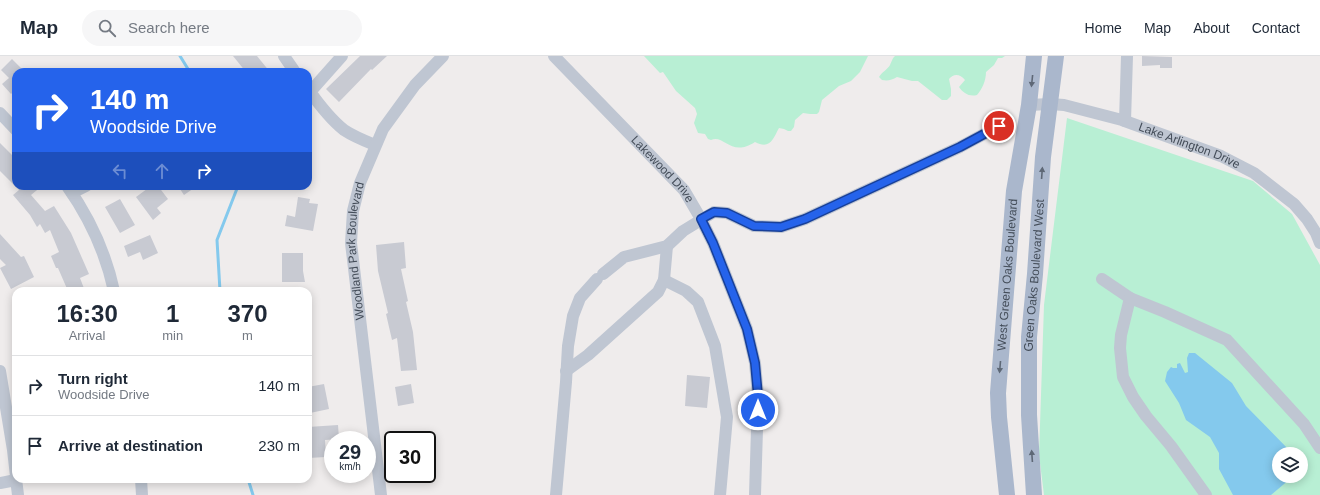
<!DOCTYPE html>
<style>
:root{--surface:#fff;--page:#f6f6f7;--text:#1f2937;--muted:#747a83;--line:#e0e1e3}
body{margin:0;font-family:Helvetica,sans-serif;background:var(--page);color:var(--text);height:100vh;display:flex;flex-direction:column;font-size:15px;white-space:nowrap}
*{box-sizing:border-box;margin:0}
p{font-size:13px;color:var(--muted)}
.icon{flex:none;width:22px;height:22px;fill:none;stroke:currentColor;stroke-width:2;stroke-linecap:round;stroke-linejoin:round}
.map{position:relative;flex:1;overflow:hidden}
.drawer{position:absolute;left:12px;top:231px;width:300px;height:196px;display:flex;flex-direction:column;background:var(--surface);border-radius:12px;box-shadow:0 2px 10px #0003}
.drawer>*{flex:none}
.guide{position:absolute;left:12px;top:12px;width:300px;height:122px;border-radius:12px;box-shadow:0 2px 10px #0003;background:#2563eb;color:#fff;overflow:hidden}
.tools{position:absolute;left:1272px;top:391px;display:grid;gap:8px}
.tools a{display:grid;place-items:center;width:36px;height:36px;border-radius:50%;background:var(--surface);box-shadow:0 2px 10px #0003;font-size:20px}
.speed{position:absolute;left:324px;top:375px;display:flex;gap:8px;font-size:20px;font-weight:700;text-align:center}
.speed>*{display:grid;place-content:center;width:52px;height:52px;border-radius:50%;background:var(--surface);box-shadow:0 2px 10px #0003;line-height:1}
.speed small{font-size:10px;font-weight:400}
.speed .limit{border:2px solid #111;border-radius:6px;background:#fff;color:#111}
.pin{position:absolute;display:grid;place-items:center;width:34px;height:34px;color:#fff;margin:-17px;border:2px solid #fff;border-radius:50%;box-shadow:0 1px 4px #0007}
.me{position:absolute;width:44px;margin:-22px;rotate:0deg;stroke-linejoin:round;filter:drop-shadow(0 0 3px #0008)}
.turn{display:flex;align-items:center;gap:14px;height:84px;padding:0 12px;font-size:18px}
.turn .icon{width:52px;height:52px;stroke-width:2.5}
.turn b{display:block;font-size:28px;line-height:34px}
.lanes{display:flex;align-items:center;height:38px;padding:0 12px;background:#0003;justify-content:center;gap:20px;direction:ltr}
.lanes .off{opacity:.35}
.eta{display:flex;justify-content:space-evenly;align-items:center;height:68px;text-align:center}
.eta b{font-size:24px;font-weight:800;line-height:28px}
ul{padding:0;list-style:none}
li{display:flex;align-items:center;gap:12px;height:60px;padding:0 12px;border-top:1px solid var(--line)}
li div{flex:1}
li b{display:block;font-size:15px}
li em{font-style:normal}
header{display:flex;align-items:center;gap:24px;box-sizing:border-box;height:56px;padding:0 20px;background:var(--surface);border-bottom:1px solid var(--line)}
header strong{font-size:19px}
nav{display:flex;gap:22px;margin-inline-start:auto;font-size:14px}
.search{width:280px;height:36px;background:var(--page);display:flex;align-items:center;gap:10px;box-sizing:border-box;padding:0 14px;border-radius:22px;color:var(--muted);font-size:15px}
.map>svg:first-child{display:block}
.green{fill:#b8efd4;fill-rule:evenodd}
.water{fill:#84c9ed}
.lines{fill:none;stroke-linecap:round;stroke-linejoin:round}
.stream{stroke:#84c9ed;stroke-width:3}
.building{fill:#c8cad2}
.minor{stroke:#bfc6d2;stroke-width:12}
.major{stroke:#aab7cc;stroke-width:16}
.oneway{fill:#5e6876}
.route-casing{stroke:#184099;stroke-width:10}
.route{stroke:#2563eb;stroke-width:7}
.labels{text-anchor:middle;stroke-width:3;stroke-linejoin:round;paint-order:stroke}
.street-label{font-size:12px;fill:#444d59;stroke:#fff}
</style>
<header>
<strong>Map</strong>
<div class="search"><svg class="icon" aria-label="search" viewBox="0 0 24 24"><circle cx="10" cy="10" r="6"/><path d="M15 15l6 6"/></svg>Search here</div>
<nav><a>Home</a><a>Map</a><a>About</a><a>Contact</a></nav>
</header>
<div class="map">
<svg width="1320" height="439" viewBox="0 0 1320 439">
<rect width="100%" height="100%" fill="#efecec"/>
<path class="green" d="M644,0h224l-8,16 -9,9 -12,5 -17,14 -3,12 -2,2h-7l-7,-1 -8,7 -1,7 -3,4h-3l-4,-2 -5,-1c-6,11 -9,22 -24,14 -24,16 -31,-8 -44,-2l-3,-1 -3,-5 -7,-1 -4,-10 3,-9 -2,-6 -19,-17 -13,-19 -3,1z
M895,0h110l-3,2h-4l-4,7 -8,7c0,9 -4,17 -9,23 -8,2 -14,-2 -18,-8l6,-7c-5,-6 -11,-7 -16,-1l2,10v7l-4,4h-5l-24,-19h-6l-15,-4c-5,3 -9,4 -15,3l-3,-3c3,-5 9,-8 11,-12 2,-4 2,-6 5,-9z
M1067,62l186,63 39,33 28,51v230h-276l-5,-40 5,-150zM1279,398h22v22h-22z"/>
<path class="water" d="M1189,297h6l37,30 14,23 47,48h-14v22h12l-1,3 -19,16h-38l-14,-26v-16l-9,-16 -24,-17 -7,-17 -14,-22 2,-9 4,-5 2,1h4v-4l3,-1 5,10 3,-1 -1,-14z"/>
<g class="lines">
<path class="stream" d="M180,0l8,13 3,3
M220,235l-3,-51 21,-54
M248,423l5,16"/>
</g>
<path class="building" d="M233,0h24l13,16h-24z
M360,0h27l-15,14 -1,-1 -32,33 -13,-13z
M1142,0l30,1v11h-12v-3l-18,1z
M12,3l13,13h-9v17l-5,5 -9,-10 7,-6 -8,-8z
M0,87l16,16v27h26l-11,9 14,16 9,-5 17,27 18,41 -9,4 5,13h-17l-10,-23h-2l-5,-12 8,-4 -9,-22 -5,3 -5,-9 -3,3 -7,-12 -17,-20 6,-5 -19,-19z
M151,130h7l10,13 -11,9 4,5 -8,7 -17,-23z
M178,130h19l-13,9z
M298,141l12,2 -1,4 9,1 -5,27 -28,-5 2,-11 8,2z
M120,143l15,26 -15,8 -15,-26z
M0,178l21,23 3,-1 10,21 -23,12 -11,-21 6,-3 -6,-6z
M150,179l8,18 -15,7 -3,-8 -12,5 -4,-11z
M404,186l2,26 -5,1 7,32 -2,1 7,30 4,38 -16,1 -4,-33 -5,2 -6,-26 2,-1 -10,-42 -2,-26z
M282,197h21v18l2,11h-23z
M687,319l23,2 -3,31 -22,-2z
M324,328l5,25 -19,4 -2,-12v-14z
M411,328l3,19 -16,3 -3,-19z
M338,369l1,14 -14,1 1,17 -18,1v-31z"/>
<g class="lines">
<g class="minor">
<path d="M284,0l11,16"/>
<path id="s1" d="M554,0l130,134 17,29 12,24 34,86 8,34 3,33 -3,99"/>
<path d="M308,33c10,14 22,30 36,41 9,6 21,11 31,15"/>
<path d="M310,36l32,-36"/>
<path id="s2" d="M1029,49l21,-1 14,1 58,15 99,36 33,17 40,31 13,15 9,14 4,10"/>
<path d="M0,57l16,17"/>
<path d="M1125,65l2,-65"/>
<path d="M67,130c22,31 39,68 47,105"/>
<path d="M72,137l14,-7"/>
<path d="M603,218l21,-17 43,-11 16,-15 31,-19 13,1 27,13 27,1 24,-8 155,-72 39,-21"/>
<path d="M1102,223l28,19 -9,37 -1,13 3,29 10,20 13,19 25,30 35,49"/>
<path d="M664,224l22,11 12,11 17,44 12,71 -7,78"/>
<path d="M1130,242l35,14 62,28 77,84 16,24"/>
<path d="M0,315l13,79 3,26"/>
<path d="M566,315l22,-16 70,-63 6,-12 3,-34"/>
<path d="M16,423l2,16"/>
<path d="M141,423l1,16"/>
<path d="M0,427l16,-3"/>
<path id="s3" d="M381,439l-30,-252 2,-32 7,-28 23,-54 32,-44 28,-29"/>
<path d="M556,439l10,-113 2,-36 5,-30 7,-18 17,-19"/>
</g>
<g class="major">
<path id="s4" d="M1007,439l-8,-78 -1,-24 16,-202 15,-86 5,-49"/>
<path id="s5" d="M1034,439l-5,-80v-78l6,-63 8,-117 13,-101"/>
</g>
</g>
<defs><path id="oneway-solid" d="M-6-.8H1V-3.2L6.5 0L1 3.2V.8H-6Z"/></defs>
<g class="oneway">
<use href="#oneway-solid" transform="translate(1032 25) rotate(96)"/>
<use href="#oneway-solid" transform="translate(1042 117) rotate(-86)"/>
<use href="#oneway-solid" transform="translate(1000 311) rotate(95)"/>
<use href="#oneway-solid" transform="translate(1032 400) rotate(-94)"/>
</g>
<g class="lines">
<defs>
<path id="route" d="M758,354v-14l-3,-33 -8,-34 -34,-86 -12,-24 13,-7 13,1 27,13 27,1 24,-8 155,-72 39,-21"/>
</defs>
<use href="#route" class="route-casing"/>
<use href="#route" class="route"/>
</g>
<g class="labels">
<g class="street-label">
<text dy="4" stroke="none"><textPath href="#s2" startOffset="167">Lake Arlington Drive</textPath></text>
<text dy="4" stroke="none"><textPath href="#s1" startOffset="157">Lakewood Drive</textPath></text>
<text dy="4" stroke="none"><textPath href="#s3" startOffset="246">Woodland Park Boulevard</textPath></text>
<text dy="4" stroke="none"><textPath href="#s4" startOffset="221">West Green Oaks Boulevard</textPath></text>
<text dy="4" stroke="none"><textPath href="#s5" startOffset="220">Green Oaks Boulevard West</textPath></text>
</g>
</g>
</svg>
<div class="tools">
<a><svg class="icon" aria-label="layers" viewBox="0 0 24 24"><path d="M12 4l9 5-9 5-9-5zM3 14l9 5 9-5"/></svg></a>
</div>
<div class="speed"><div>29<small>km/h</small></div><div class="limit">30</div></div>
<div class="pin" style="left:999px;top:70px;background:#d93025"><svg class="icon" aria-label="arrive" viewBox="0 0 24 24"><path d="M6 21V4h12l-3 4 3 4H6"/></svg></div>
<svg class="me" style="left:758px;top:354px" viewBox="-20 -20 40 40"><circle r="17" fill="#2563eb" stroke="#fff" stroke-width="3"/><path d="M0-11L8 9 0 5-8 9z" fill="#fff"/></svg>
<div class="guide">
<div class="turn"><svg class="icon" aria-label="right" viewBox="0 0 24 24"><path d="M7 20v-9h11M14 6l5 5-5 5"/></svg><div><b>140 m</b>Woodside Drive</div></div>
<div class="lanes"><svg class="icon off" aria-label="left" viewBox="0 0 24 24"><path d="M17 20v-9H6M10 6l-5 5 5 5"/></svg><svg class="icon off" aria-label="ahead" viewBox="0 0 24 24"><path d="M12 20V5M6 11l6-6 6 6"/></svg><svg class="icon" aria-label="right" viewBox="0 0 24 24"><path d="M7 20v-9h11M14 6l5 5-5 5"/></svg></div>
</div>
<section class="drawer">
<div class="eta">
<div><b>16:30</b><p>Arrival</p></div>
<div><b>1</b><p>min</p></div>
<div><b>370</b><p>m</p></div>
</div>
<ul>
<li><svg class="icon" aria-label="right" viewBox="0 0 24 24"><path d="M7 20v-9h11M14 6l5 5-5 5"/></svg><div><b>Turn right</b><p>Woodside Drive</p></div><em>140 m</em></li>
<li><svg class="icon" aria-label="arrive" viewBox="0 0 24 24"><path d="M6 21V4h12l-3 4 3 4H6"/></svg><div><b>Arrive at destination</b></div><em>230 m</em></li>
</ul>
</section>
</div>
